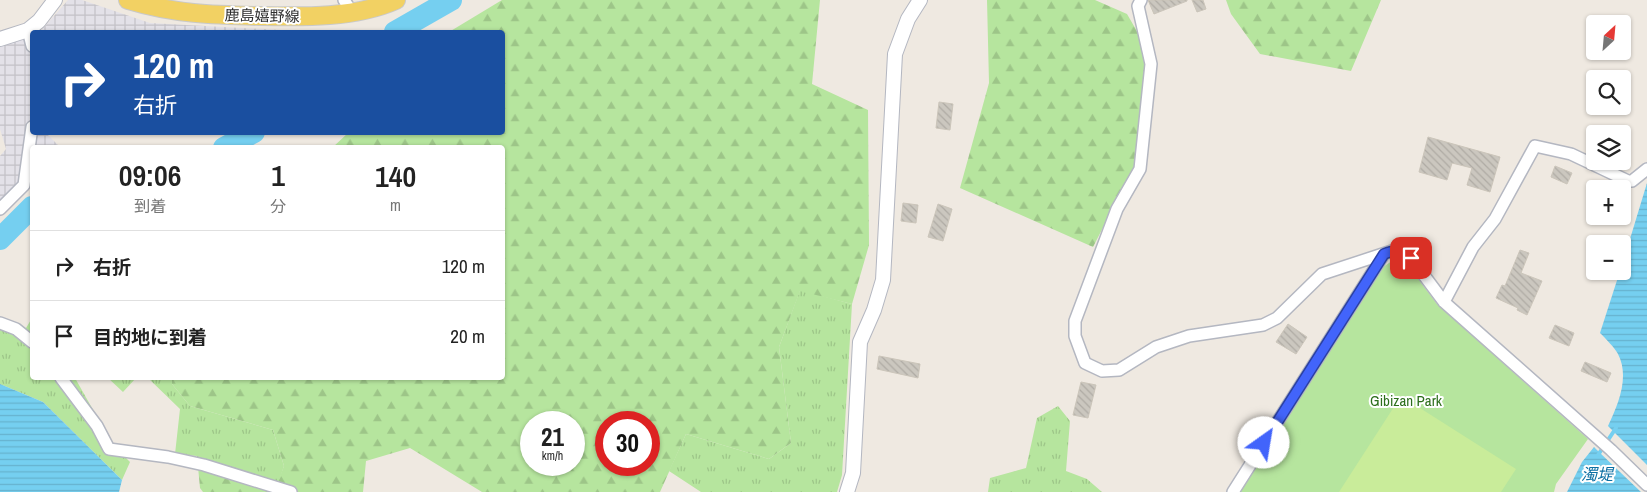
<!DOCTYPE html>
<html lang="ja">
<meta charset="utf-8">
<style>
:root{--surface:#fff;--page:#f6f6f6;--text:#222;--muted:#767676;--line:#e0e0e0}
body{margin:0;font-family:"Archivo Narrow","Noto Sans JP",sans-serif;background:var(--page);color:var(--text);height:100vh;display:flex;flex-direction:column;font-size:19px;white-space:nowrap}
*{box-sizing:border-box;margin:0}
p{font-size:16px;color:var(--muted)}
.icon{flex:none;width:28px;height:28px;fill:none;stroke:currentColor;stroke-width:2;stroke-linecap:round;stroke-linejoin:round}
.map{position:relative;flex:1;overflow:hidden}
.details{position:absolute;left:30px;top:145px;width:475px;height:235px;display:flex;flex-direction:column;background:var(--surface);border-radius:5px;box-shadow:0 1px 4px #0004}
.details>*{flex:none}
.hud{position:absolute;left:30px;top:30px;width:475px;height:105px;border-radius:5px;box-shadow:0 1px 4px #0004;background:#1a4fa0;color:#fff;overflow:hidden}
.needle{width:32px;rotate:26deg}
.buttons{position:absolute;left:1586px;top:15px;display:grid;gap:10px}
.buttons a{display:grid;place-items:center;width:45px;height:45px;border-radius:5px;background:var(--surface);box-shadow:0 1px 4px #0004;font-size:25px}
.speed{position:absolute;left:520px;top:411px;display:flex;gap:10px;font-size:25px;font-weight:700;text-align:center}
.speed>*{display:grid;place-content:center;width:65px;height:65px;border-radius:50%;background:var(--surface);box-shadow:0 1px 4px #0004;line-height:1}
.speed small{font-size:12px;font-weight:400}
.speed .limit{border:8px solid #d22;background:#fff;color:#111}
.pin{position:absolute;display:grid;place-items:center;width:42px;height:42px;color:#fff;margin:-21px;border-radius:10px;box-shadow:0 2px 8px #0006}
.me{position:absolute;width:55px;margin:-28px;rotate:32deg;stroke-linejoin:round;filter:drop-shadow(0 0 4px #0008)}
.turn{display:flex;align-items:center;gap:18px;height:105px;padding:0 20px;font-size:22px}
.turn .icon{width:65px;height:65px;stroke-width:2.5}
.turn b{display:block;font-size:35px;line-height:42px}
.eta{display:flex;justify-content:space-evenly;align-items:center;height:85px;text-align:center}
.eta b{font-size:30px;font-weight:600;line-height:35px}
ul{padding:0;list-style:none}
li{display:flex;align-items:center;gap:15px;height:70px;padding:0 20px;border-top:1px solid var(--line)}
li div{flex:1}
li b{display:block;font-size:19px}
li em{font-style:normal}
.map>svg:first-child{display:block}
.industrial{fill:url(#industrial-grid)}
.grass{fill:url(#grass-tufts)}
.forest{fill:url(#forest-firs);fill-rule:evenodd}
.park{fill:#b6e59e}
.pitch{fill:#c9ec9a}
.water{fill:url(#water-rules)}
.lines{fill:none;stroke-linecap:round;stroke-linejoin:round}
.stream{stroke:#75cff0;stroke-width:4}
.river{stroke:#75cff0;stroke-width:22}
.building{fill:url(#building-back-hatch);stroke:#cbc5ba}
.minor-casing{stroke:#b4b7c1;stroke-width:14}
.tertiary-casing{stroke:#b4b7c1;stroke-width:16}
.primary-casing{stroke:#c9c9c9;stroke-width:20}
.minor{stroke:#fff;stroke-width:11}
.tertiary{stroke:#fff;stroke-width:14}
.primary{stroke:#f2d163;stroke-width:18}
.route-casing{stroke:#2b41a3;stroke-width:12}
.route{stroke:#4264fb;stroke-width:9}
.labels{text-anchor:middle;stroke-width:4;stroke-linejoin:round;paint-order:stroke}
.street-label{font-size:15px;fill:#2e2e2e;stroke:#fff}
.park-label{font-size:15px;fill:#2c6e1b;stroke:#fff}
.water-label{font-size:16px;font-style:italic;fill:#0d6fa3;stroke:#fff}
</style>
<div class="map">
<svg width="1647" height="492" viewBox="0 0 1647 492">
<defs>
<pattern id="industrial-grid" width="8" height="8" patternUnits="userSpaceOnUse" patternTransform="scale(1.25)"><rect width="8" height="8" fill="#e3e1e8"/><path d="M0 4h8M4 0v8" fill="none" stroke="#c3c1c7"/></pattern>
<pattern id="grass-tufts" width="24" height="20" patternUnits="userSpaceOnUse" patternTransform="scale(1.25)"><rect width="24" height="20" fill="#b6e59e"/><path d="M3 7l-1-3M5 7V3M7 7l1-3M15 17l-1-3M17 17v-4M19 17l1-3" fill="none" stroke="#9dc588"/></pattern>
<pattern id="forest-firs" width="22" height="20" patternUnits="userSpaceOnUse" patternTransform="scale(1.25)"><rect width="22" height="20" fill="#b6e59e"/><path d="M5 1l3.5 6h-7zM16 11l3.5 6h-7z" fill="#9dc588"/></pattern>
<pattern id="water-rules" width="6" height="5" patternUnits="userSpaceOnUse" patternTransform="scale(1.25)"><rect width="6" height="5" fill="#75cff0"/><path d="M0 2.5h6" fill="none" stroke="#66b2ce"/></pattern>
<pattern id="building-back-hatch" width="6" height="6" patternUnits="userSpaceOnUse" patternTransform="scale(1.25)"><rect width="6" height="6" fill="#cbc7bf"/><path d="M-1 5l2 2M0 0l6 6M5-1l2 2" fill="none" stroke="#afaba4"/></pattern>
</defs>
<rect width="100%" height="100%" fill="#efe9e1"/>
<path class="industrial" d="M68,0h14l68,23 168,9h-278z
M32,35v97l14,1 14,14 -28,1v38l-32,31v-61l6,-7 -6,-20v-83z"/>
<path class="grass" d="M800,290l52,14 -10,171 -5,17h-136l-32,-21 17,-37 83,25 22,-16 -12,-96z
M0,318l26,10 6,-10v60h43l38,67 17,17 -8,18 -79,-78 -43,-18z
M108,378h28l-13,14z
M148,378h24v6l18,22 83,24 11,36 -6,18 -81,-28 -22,-2 5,-45z
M1058,406l12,15 -4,50 21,8 15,13h-114l2,-14 36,-10 11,-50z"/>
<path class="forest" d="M502,0h318l-8,84 56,26 1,135 -17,59 -52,-13 -21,56 12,96 -22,16 -83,-25 -26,58h-178l-72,-44 -44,13 -3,31h-160l-3,-4 -3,-32 80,28 7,-18 -11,-36 -83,-24 -18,-22v-6h330v-230l-169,-1 15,-14 154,-1v-100h-53zM531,422h43v43h-43zM606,422h43v43h-43z
M987,0h108l32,14 11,19 8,33 -10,97 -43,84 -133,-59 29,-105z
M1226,0h155l-30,71 -91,-17 -29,-40z"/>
<path class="park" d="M1395,259l12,5 30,40 151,135 -32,45 -2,8h-315l144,-225z"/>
<path class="pitch" d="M1401,396l115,73 -15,23h-162z"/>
<path class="water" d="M1647,183v282l-39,-39c10,-21 22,-49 10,-72 -4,-7 -12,-15 -18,-21l20,-62h2l1,-9z
M0,384l43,18 79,78 -3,12h-119z
M1594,447l5,5 42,40h-74l15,-30z"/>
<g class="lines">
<path class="stream" d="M1598,455l18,-27"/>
<path class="river" d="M395,32l56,-32
M224,148l30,-16
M0,239l32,-32"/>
</g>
<path class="building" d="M1148,0h39v1l-33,13z
M1192,0h11l3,9 -9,3z
M939,102l14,2 -3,26 -14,-2z
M1428,137l72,20 -10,35 -23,-7 5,-17 -20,-5 -5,17 -28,-8z
M1555,166l17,7 -5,11 -16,-7z
M903,203l15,2 -2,18 -15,-2z
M938,204l14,5 -9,32 -15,-4z
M1520,250l9,3 -8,20 21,8 -15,34 -10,-5 1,-2 -22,-10 6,-13 3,1z
M1288,324l19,13 -11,17 -20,-12z
M1555,325l19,8 -5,13 -20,-8z
M879,356l41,8 -2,14 -41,-9z
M1585,362l26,11 -4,9 -26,-11z
M1081,382l15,3 -8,33 -15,-3z"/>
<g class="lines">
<defs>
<path id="minor" d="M344,0l8,12
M1141,0l-3,6 13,58 -11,105 -23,40 -42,112v15l10,27 17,8 17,-1 37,-23 33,-11 74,-11 14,-7 45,-44 70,-23 7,-1 12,8 33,44 167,148 36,35
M28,30l4,16
M0,209l24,-24 8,-58
M1444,302l29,-55 22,-28 40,-73 36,8 57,27h4l15,-12
M0,323l16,6 16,13
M61,378l36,48 12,23 59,8 36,8 87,27
M1233,492l151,-238"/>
<path id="tertiary" d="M0,39l28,-9 11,-9 16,-21
M847,492l6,-19 7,-131 14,-32 9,-30 12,-226 13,-35 12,-19"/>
<path id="primary" d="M128,0c46,14 85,15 132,16 44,1 96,2 136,-16"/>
</defs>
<use href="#minor" class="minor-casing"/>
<use href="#tertiary" class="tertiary-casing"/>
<use href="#primary" class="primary-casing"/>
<use href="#minor" class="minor"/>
<use href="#tertiary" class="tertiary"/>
<use href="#primary" class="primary"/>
</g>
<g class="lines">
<defs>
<path id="route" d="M1264,443l120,-189c12,-5 17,-3 27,4"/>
</defs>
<use href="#route" class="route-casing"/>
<use href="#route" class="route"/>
</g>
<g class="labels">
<g class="street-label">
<text transform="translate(262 16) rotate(1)" y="5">鹿島嬉野線</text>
</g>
<g class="park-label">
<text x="1406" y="406">Gibizan Park</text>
</g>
<g class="water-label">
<text x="1597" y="480">濁堤</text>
</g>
</g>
</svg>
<div class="buttons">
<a><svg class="needle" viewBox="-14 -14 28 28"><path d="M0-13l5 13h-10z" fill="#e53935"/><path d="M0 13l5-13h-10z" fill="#767676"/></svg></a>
<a><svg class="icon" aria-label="search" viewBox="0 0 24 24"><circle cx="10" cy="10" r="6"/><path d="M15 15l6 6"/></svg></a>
<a><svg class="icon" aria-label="layers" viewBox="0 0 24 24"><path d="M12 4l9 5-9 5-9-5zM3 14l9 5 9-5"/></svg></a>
<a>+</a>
<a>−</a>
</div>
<div class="speed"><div>21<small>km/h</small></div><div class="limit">30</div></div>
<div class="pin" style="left:1411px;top:258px;background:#d93025"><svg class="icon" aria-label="arrive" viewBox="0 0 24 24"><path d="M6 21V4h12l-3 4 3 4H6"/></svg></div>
<svg class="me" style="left:1264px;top:443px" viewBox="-20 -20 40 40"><circle r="19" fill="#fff"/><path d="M0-13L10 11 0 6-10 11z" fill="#4264fb"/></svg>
<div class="hud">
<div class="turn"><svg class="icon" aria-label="right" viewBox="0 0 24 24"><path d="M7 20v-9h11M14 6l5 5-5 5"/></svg><div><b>120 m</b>右折</div></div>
</div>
<section class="details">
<div class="eta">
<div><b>09:06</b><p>到着</p></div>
<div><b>1</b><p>分</p></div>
<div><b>140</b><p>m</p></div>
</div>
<ul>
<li><svg class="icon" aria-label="right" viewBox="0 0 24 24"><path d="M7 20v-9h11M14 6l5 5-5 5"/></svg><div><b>右折</b></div><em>120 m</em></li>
<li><svg class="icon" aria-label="arrive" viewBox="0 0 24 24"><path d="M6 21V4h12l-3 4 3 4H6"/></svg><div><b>目的地に到着</b></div><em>20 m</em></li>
</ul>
</section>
</div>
